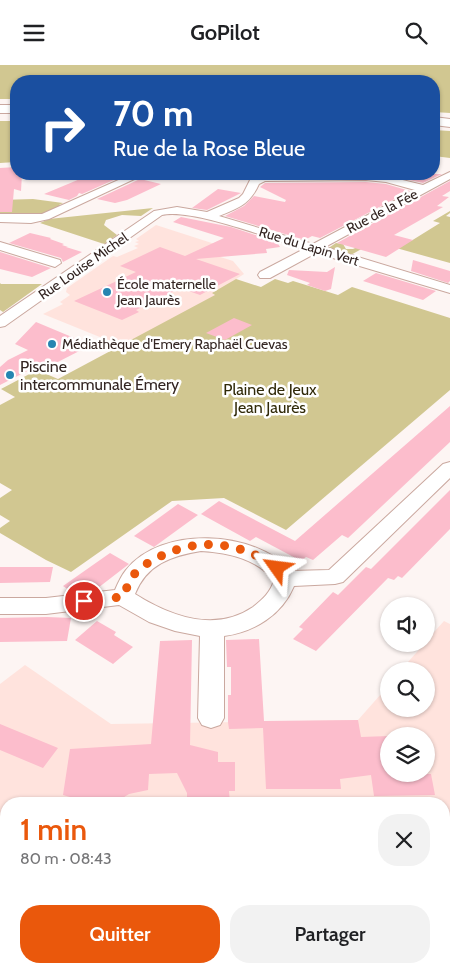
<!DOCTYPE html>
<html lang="fr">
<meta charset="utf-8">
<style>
:root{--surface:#fff;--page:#f2f2f2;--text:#202124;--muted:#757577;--accent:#ea580c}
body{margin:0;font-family:Cabin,sans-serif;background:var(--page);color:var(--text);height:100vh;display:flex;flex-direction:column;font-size:19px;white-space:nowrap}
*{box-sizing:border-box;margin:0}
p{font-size:16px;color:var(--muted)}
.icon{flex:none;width:28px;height:28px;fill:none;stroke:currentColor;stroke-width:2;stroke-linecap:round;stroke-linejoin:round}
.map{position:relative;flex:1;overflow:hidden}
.panel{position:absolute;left:0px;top:732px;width:450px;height:176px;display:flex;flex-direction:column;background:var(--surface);border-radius:20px 20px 0 0;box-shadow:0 1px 4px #0004}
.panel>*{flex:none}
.top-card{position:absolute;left:10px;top:10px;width:430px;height:105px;border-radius:20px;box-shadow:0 1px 4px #0004;background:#1a4fa0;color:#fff;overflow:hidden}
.tools{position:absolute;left:380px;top:532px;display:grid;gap:10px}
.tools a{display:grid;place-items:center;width:55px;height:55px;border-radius:50%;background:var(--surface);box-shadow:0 1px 4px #0004;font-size:25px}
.pin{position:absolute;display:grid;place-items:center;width:42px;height:42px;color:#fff;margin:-21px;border:2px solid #fff;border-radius:50%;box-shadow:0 1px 5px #0007}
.me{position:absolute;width:55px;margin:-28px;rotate:301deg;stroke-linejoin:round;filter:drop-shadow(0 0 4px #0008)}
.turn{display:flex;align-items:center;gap:18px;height:105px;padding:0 20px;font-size:22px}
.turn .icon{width:65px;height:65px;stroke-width:2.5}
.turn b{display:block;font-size:35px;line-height:42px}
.round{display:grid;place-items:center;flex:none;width:52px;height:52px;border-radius:20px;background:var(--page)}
.head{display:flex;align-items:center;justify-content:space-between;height:85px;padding:0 20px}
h1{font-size:30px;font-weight:600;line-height:38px;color:var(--accent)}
.cta{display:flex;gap:10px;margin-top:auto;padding:10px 20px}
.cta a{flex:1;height:58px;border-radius:20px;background:var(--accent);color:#fff;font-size:20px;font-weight:600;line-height:58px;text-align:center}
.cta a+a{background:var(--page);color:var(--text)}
header{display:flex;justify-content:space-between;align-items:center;height:65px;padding:0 20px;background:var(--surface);font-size:22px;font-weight:600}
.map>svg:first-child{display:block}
.built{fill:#ffe3dd;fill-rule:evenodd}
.green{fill:#d1c791}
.building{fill:#fcbdcc}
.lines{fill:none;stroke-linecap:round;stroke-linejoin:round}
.minor-casing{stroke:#caa89f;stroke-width:2}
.major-casing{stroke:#caa89f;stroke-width:3}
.highway-casing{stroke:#caa89f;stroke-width:2}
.minor{fill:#fff;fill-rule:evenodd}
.major{fill:#fff;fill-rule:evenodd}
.highway{fill:#fff;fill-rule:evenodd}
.route{stroke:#ea580c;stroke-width:9;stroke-dasharray:0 16.2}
.poi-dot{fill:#2685b1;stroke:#fff;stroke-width:2}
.labels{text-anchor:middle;stroke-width:5;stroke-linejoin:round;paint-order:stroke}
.far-street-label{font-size:14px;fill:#332522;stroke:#fff}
.far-poi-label{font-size:14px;fill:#332522;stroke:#fff;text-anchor:start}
.poi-label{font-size:16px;fill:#332522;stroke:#fff;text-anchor:start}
.park-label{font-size:16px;fill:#302908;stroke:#fff}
</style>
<header><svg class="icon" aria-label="menu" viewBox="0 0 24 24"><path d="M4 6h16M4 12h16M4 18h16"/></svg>GoPilot<svg class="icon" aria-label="search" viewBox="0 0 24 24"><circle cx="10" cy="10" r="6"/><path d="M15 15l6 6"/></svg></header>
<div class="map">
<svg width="450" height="908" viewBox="0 0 450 908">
<rect width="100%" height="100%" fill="#fdf5f3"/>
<path class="built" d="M156,160l62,20 -13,7 28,9 11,13 -31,20 3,1 -94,51 -79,-32 20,-10 -3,-2 10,-7 -4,-3 1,-4 46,-32 4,1 21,-9 -4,-2 5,-2 -4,-2 4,-1 -3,-2z
M444,556l6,3v349h-226l-11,-5 231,-1v-163h-438v64l-6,-3v-181l25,-19 86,59 247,-4 31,-35v24h37v-38h-26l24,-27h2v-3zM389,671h37v38h-37z"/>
<path class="green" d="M0,0h450v48l-16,-1v-31h-418v18h-16z
M0,56h16v41l-16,1z
M434,65l16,1v27l-16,-2z
M33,134l30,4 -4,2 2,2 -16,7h-45v-14z
M153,143l-12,8 -19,-1 -16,5 -2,5 13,10 -13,9 -64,-21 9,-4z
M450,146v2l-4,3 4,1v46l-61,-17 -24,1 -16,9 -22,-7 9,-6 7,1 3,5h7l9,-4 49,-4 29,-18 -7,-2z
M236,214l25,8 14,-8 13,4 5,-2 45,14 14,-8 98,31v72l-164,140 -62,-32 -52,3 -101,71 -25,-12 -46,-27v-5l10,-7 -10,-6v-17l12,-8 -12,-7v-78l15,-8 -14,-8 36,-19 21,9 157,-84 -3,-2z
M0,218l1,1h41l-39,28 -3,-2z"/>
<path class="building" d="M16,102v7h6l-1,17 -7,-2 -2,23h-12v-44z
M92,109l33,1 -43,19 -3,-1 -2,3 -8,4 -25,-6z
M382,109h60l-19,9z
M140,114l21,5 -34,16 -12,3 -18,-4z
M450,116v10l-8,5 7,1 -12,9 6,1 -49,28 19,5 -27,17 -49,-14z
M366,117l20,2 24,7 -90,47 -8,-2 -7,4 -80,-24 19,-10 10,-10 31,6 1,-2 -26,-13 5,-4z
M218,124l23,4 -34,17 -15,-2z
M181,152l50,10 46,15 3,5 -14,2 1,4 -71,6 44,15 -40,21 -20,-7 -44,22 3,2 -17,8 -48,-19 62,-29 -16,-6 40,-19 25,9 39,-18 -51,-16z
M30,168l21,5 -1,1 14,5 -2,1 6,2h-2l16,5 -19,10 -2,-4 -52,-15z
M0,187l51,16 -19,9 -32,-8z
M413,195l37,11v10l-2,2 -37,-12z
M335,202l-4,22 -6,2 -18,-6 3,-2 -23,-8 2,-5 38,2z
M376,208l60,18 -13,9 -60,-19z
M234,253l18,7 -27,15 -19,-7z
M36,257l55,23 -39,20 -7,-3 -45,23v-18l8,-7 20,-10 -13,-6z
M450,341v36l-102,96 -6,-3 -29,25 -7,-3 -5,4 -45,-24 -6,4 -49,-27 18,-13 76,40z
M450,425v39l-48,49 -4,-2 -4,4 -6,-2 -72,73 -23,-12 10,-10 -4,-2 34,-35 5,3 28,-28 5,2z
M178,439l20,11 -44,32 -20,-11z
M110,488l19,11 -35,27 -5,-4 -7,5 -9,1 -10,-7z
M0,502h53l-3,15 -50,1z
M47,552l24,1 -4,23 -67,1v-24z
M97,556l19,11 -2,3 19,12 -20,17 -38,-24z
M259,574l5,82 94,-1 3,17 28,-1v38h42l4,21 -61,1 -3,-21 -31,4 1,10h-75l-3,-61 -34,1 -1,-7v-27h3v-28h-4l-1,-27z
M192,575l-2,105 28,7v10h17v29h-6l1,13h-43v-11l-10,-20 -28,1 -1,16 -19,4 -16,10h-19l-31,-9 7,-46 81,-5 9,-103z
M0,659l58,24 -15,20 -43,-18z"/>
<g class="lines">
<defs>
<path id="minor" d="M450,107v7l-125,68 125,38v8l-134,-40 -46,25h-10l-2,-3 2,-3 44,-23c-33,-10 -112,-41 -142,-34l-157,111 -5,1v-11l154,-105 23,-4 30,5 32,-14 4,-4 7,-14 14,-5 102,-1 20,2 37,9zM366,115l20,2 29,8 -102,54 -94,-28c20,-8 31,-12 40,-32l6,-3z
M132,109h13l-96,45 -18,4 -31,-1v-8h42z
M0,177l60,18 1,3 -6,4 -55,-17z
M450,397v16l-107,104 -8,2 -41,2c-12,29 -40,46 -70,50v82l-4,7 -9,3 -9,-3 -4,-7 2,-82 -25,-5 -26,-9 -30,-17 -73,9h-46v-16h46l69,-8c3,-7 6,-14 11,-20 35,-45 129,-40 165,1l38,-1 114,-106zM201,486c28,2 54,7 73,29 -3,12 -12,20 -21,27 -38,26 -83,9 -118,-13 12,-30 36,-38 66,-43z"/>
<path id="major" d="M0,841l6,2v41l-6,-2z
M60,902h50l2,6h-50z"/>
<path id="highway" d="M0,40h16v8h-16z
M434,52l16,2v8l-16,-2z"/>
</defs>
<use href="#minor" class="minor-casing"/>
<use href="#major" class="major-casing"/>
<use href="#highway" class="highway-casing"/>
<use href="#minor" class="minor"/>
<use href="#major" class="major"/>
<use href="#highway" class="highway"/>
</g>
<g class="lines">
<path class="route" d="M84,536l38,-4c4,-7 7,-15 11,-21 6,-9 18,-15 28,-20 39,-19 81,-14 116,12"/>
</g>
<g class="poi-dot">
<circle cx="107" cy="227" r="5"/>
<circle cx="52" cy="279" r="5"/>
<circle cx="10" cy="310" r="5"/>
</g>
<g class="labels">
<g class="far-street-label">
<text transform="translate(382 146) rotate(-28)" y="5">Rue de la Fée</text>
<text transform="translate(309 181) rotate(17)" y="5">Rue du Lapin Vert</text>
<text transform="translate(83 201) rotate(-35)" y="5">Rue Louise Michel</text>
</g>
<g class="far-poi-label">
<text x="117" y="224">École maternelle<tspan x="117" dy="16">Jean Jaurès</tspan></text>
<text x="62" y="284">Médiathèque d'Emery Raphaël Cuevas</text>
</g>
<g class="poi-label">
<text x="20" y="307">Piscine<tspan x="20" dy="18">intercommunale Émery</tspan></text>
</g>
<g class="park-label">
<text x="270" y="330">Plaine de Jeux<tspan x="270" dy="18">Jean Jaurès</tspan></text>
</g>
</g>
</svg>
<div class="tools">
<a><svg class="icon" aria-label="sound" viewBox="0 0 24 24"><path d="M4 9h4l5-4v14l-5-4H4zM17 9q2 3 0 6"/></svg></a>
<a><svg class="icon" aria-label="search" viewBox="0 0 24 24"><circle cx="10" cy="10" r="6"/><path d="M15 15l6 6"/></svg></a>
<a><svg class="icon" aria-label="layers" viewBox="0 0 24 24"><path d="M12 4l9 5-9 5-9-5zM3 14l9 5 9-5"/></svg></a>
</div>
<div class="pin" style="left:84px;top:536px;background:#d93025"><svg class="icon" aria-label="arrive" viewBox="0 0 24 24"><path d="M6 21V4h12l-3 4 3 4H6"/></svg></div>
<svg class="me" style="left:277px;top:503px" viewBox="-20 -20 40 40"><path d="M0-17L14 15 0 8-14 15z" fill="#ea580c" stroke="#fff" stroke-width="4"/></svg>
<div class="top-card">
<div class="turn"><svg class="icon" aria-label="right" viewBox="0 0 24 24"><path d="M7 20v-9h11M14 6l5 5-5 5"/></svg><div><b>70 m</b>Rue de la Rose Bleue</div></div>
</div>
<section class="panel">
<div class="head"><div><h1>1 min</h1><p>80 m · 08:43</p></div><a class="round"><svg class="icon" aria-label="close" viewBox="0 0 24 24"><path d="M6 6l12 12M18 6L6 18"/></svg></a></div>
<div class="cta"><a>Quitter</a><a>Partager</a></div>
</section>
</div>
